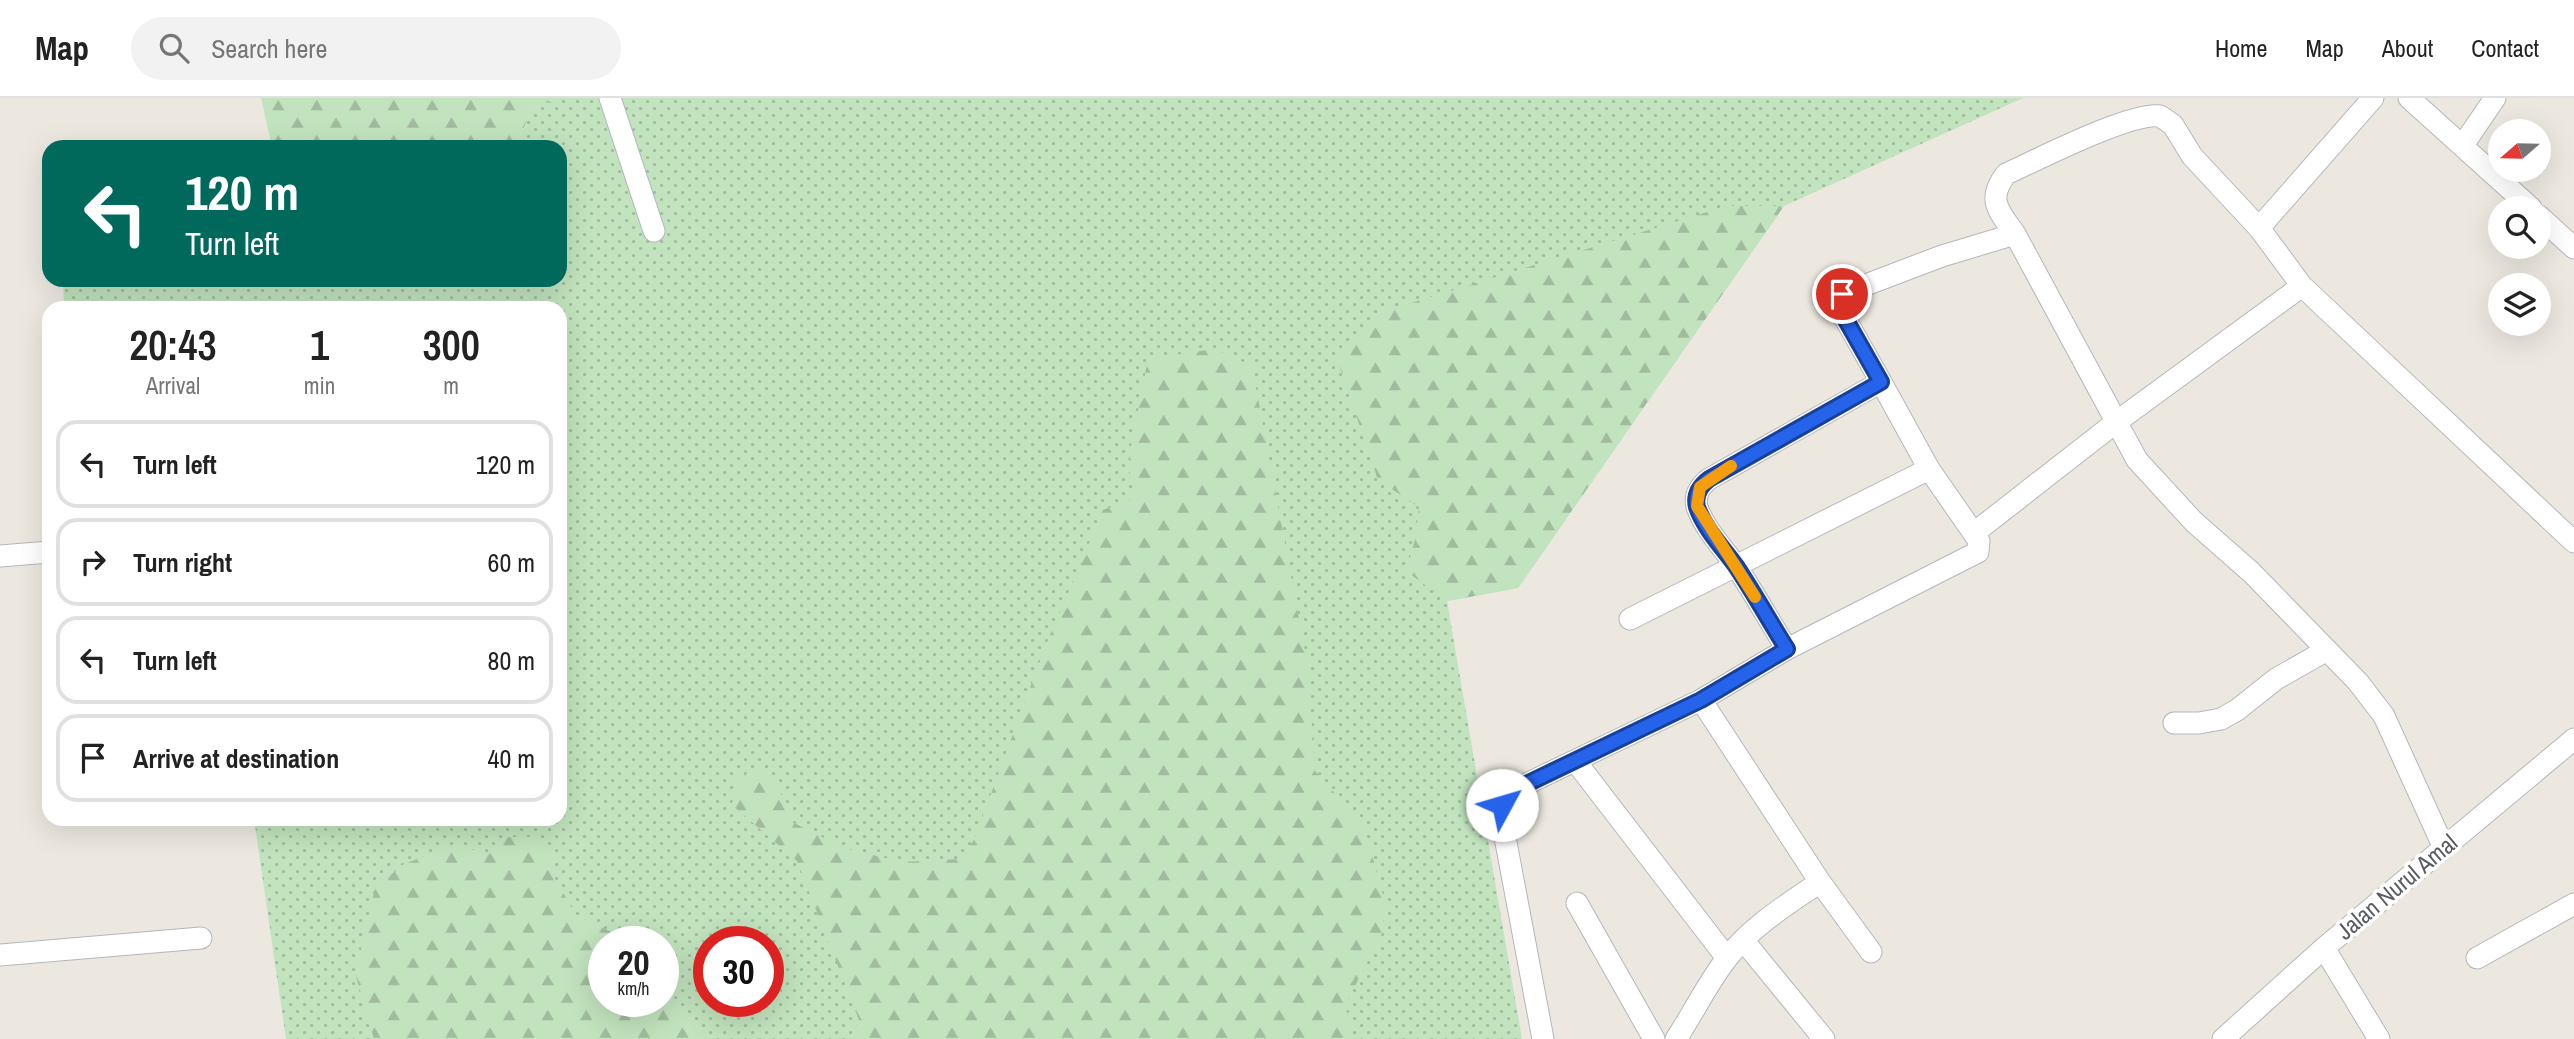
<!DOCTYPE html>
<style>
:root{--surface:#fff;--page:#f2f2f2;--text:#222;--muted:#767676;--line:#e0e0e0}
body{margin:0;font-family:"Archivo Narrow",sans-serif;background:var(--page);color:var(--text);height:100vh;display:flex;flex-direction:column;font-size:26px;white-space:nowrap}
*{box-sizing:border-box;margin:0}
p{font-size:23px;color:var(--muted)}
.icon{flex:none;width:38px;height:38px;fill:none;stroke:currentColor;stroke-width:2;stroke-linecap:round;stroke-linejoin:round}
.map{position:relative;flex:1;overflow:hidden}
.panel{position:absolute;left:42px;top:203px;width:525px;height:525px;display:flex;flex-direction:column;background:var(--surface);border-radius:21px;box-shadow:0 7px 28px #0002}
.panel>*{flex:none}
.banner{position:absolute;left:42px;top:42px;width:525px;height:147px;border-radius:21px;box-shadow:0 7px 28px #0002;background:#00695c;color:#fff;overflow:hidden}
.needle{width:46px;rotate:250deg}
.buttons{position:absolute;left:2488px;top:21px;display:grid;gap:14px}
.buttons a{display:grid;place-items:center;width:63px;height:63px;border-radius:50%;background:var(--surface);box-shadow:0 7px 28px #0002;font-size:35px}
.speed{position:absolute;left:588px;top:828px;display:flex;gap:14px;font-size:35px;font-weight:700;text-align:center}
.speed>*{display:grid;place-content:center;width:91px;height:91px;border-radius:50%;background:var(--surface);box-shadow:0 7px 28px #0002;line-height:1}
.speed small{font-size:18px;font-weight:400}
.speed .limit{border:10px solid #d22;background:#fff;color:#111}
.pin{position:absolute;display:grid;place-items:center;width:60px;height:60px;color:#fff;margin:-30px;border:4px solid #fff;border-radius:50%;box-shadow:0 2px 7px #0007}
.me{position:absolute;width:77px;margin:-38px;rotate:51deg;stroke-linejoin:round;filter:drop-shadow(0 0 5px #0008)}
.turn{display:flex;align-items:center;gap:24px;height:147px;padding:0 28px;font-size:32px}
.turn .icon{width:91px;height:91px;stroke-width:2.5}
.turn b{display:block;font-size:49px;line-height:60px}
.eta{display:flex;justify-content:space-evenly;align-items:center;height:119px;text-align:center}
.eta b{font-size:42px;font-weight:600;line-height:49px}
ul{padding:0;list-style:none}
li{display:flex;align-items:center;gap:21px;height:88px;margin:0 14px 10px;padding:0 14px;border:4px solid var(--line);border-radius:21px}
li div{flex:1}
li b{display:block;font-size:26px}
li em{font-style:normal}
header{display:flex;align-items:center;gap:42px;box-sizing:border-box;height:98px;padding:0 35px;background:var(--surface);border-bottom:2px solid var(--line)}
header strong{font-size:33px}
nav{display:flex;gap:38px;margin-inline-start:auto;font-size:24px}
.search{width:490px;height:63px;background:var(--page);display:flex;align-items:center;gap:18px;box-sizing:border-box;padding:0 24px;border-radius:38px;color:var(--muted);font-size:26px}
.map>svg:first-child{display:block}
.grass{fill:url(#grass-dots);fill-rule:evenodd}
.forest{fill:url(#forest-firs)}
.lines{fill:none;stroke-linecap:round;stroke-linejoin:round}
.minor-casing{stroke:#b3b7bb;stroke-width:23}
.minor{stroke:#fff;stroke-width:21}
.route-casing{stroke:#184099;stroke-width:18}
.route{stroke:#2563eb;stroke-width:12}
.slow{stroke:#f59e0b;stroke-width:12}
.labels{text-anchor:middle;stroke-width:7;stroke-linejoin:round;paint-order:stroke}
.street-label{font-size:24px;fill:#595d61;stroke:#fff}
</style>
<header>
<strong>Map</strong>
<div class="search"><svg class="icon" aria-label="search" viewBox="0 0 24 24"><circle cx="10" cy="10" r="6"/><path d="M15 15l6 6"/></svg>Search here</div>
<nav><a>Home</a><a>Map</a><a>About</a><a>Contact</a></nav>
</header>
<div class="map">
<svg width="2574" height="941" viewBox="0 0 2574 941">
<defs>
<pattern id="grass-dots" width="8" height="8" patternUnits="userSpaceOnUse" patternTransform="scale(1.75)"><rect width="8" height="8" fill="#c1e3bd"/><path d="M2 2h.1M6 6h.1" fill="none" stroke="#a0bb9d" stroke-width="1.8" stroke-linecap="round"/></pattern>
<pattern id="forest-firs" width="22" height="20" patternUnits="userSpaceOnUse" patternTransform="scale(1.75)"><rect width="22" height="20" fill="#c1e3bd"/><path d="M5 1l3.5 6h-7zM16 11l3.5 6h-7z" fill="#a0bb9d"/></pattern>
</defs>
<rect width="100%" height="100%" fill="#ece8e0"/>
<path class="grass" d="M560,0h1463l-239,108 -266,382 -71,13 75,438h-1236l-32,-220h306v-511h-496l-1,-28h497v-133h-44l16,-39zM604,844h59v59h-59zM709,844h59v59h-59z"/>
<path class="forest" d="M261,0h299l-28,10 -16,39h-244z
M1727,108h57l-266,382 -71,13 -41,-30 9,-31 4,-33 -41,-27 -42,-124 46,-44z
M1214,251l38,17 56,301 7,104 49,55 22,80 -5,30 -36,69 9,34h-505l10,-19 -62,-159 -65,-56 4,-25 21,-13 13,4 18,37 4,14 52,26 58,14 58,-3 14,-19 71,-193 58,-137 31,-12 -6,-36 20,-103z
M506,739h27l22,21 -2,17 23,40 54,26 -26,1v59h59v-16l42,54h-331l-19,-66 20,-84 27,-24 50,-20 40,9z"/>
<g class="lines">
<defs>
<path id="minor" d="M610,0l44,133
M2409,0l122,110
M2463,47l32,-47
M2539,118l35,32
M2259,130l114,-130
M1974,435l141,-110 187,-137
M0,458l49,-4
M1630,521l299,-150
M1787,551l191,-97 1,-11 -50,-72 -48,-87
M2174,625h25l22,-4 16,-9 39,-31 51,-29
M1576,664l151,196
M2444,750l-60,-132 -26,-34 -106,-109 -58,-51 -57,-62 -122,-226c-16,-23 -29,-34 -9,-60 31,-14 124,-62 154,-58l13,9 19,31 67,72 43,58 272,256
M1577,805l77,136
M1743,842l81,99
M2324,850l55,91
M1871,854l-51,-70 -119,-182 86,-51c-17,-27 -33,-56 -51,-83 -13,-18 -32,-38 -39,-59 -3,-12 3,-21 12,-28l172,-97 -43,-76 4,-12 100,-38 73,-22
M0,857l201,-17
M2477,860l97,-54
M1543,941l-38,-202c-3,-23 -9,-33 11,-48l185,-89
M1676,941c18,-27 32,-57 52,-82 25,-32 60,-53 92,-75
M2223,941l101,-91 250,-209"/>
</defs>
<use href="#minor" class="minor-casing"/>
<use href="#minor" class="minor"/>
</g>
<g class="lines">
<defs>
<path id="route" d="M1502,707l2,-6 12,-10 185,-89 86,-51c-17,-27 -33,-56 -51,-83 -13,-18 -32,-38 -39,-59 -3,-12 3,-21 12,-28l172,-97 -43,-76 4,-12"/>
</defs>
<use href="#route" class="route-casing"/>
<use href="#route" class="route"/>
<path class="slow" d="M1731,368l-31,21 -3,19 58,91"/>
</g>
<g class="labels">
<g class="street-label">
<text transform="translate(2397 789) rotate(-40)" y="8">Jalan Nurul Amal</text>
</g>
</g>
</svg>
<div class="buttons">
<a><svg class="needle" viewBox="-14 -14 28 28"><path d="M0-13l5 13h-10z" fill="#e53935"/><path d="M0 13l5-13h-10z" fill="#767676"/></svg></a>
<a><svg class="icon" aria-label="search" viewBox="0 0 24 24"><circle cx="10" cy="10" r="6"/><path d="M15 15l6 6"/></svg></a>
<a><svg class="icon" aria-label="layers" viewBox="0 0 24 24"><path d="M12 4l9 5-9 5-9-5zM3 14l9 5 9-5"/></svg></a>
</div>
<div class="speed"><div>20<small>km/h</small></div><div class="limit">30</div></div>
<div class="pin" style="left:1842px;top:196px;background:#d93025"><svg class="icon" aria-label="arrive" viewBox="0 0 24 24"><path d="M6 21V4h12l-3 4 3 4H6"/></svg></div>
<svg class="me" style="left:1502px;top:707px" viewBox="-20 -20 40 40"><circle r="19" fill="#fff"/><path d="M0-13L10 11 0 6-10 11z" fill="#2563eb"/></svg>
<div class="banner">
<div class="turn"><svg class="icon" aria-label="left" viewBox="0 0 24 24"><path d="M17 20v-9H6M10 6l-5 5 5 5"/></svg><div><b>120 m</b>Turn left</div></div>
</div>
<section class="panel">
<div class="eta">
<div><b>20:43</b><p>Arrival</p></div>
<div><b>1</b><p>min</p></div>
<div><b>300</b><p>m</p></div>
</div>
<ul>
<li><svg class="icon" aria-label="left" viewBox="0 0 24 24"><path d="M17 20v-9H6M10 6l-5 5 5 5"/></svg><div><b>Turn left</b></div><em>120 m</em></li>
<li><svg class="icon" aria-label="right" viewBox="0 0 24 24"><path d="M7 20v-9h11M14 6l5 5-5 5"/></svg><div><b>Turn right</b></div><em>60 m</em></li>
<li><svg class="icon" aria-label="left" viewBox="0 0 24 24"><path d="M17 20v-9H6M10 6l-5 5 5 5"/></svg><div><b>Turn left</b></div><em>80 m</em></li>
<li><svg class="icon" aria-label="arrive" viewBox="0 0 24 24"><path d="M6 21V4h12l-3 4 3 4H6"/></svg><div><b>Arrive at destination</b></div><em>40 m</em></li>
</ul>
</section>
</div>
